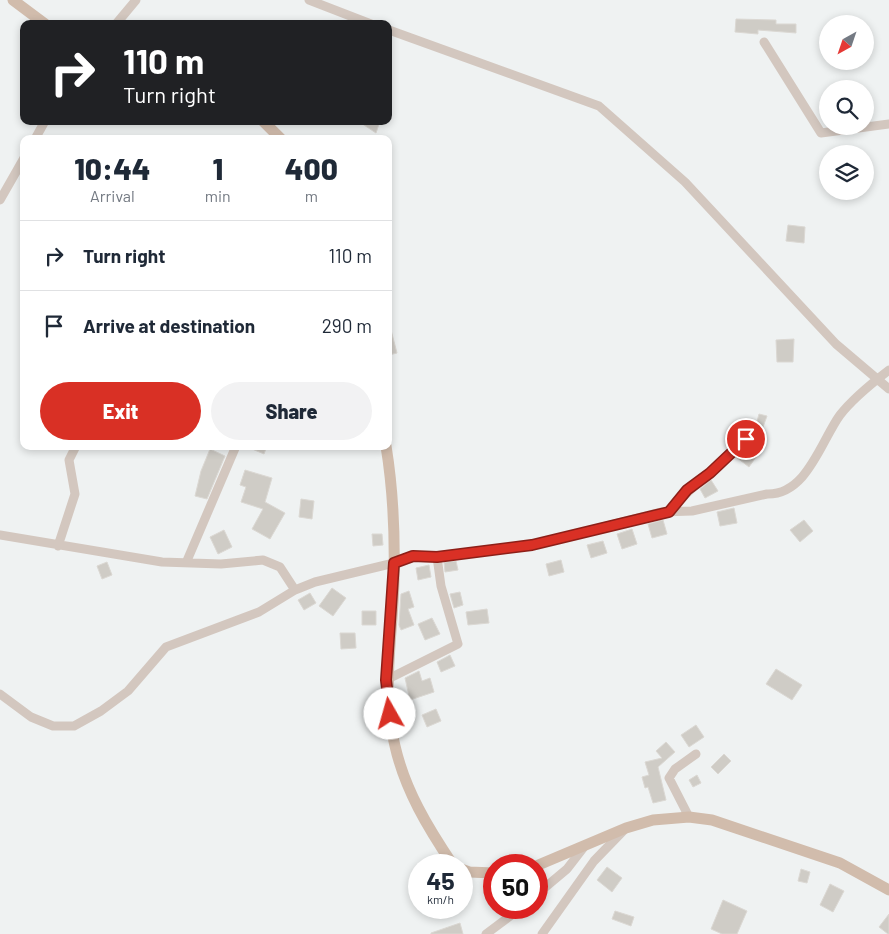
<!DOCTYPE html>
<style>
:root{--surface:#fff;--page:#f2f2f3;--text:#1f2937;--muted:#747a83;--line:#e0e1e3;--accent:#d93025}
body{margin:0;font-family:Barlow,sans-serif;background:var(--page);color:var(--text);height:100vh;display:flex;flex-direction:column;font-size:19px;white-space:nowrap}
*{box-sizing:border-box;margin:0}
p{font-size:16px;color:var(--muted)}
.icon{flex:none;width:28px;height:28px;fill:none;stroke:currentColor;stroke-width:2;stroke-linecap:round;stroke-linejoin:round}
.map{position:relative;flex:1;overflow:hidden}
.details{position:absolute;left:20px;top:135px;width:372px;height:315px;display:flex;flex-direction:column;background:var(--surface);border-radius:10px;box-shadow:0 2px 8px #0003}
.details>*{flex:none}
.top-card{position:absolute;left:20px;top:20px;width:372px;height:105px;border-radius:10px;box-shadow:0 2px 8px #0003;background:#202124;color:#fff;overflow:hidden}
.needle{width:32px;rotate:220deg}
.controls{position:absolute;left:819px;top:15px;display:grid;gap:10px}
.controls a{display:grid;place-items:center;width:55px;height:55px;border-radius:50%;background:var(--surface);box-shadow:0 2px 8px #0003;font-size:25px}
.speed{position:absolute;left:408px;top:854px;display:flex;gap:10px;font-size:25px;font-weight:700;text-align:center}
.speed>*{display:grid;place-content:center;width:65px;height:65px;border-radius:50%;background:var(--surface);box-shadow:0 2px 8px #0003;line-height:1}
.speed small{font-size:12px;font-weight:400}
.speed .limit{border:8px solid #d22;background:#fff;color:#111}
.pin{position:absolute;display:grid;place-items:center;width:42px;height:42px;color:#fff;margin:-21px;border:2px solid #fff;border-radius:50%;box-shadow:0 1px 5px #0007}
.me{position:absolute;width:55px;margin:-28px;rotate:353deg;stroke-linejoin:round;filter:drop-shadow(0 0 4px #0008)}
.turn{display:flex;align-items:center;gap:18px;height:105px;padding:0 20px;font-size:22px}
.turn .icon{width:65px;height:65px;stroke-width:2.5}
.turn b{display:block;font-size:35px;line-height:42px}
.eta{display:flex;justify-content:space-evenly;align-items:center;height:85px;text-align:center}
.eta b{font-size:30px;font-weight:800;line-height:35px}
.cta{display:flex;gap:10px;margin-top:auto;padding:10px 20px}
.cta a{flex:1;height:58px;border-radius:30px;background:var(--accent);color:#fff;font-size:20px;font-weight:800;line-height:58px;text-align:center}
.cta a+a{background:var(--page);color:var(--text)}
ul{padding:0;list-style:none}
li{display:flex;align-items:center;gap:15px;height:70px;padding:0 20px;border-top:1px solid var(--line)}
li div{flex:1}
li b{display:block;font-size:19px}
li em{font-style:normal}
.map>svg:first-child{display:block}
.building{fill:#cfccc6;stroke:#dbd8d3}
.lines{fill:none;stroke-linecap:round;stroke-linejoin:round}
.minor{stroke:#d3c7bf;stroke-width:9}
.major{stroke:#d1bcac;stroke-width:11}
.route-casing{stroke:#8d1f18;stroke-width:12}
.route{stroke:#d93025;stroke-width:9}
</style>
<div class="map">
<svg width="889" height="934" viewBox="0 0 889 934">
<rect width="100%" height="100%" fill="#eff2f2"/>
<path class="building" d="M736,19l40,1v4h20v9l-38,-3v4l-23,-2z
M358,121h22l-4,12z
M788,225l17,2 -1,16 -18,-2z
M389,330h2l6,23 -8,2z
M794,339l-1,23h-16l-1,-22z
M759,414l8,2 -4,11 -7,-2z
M245,446h22l-3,8z
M210,449l15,7 -18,43 -12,-3 6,-25z
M745,449l11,8 -7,10 -13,-10z
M245,470l27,8 -7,24 20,11 -15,26 -18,-10 11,-20 -22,-7 5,-15 -6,-2z
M711,480l7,11 -13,7 -5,-9z
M301,499l13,2 -2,18 -13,-2z
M734,508l3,15 -17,3 -3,-14z
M663,520l4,14 -15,4 -4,-14z
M804,520l9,11 -13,11 -10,-12z
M632,529l5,15 -15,5 -5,-15z
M224,530l8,17 -14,7 -8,-17z
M372,534h10l1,11 -10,1z
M603,541l4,12 -16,5 -4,-13z
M561,560l3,12 -15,4 -3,-12z
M456,561l2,9 -13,2 -1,-10z
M107,562l5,13 -10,4 -5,-13z
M429,565l2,12 -13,3 -2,-12z
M332,588l14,10 -13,18 -14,-10z
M409,591l5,16 -6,2 6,16 -13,5 -2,-5 2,-31z
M460,592l3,13 -9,3 -4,-14z
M310,593l6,10 -12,7 -6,-10z
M487,609l2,14 -21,2 -2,-13z
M362,611h14v14h-14z
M432,618l8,16 -15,6 -7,-16z
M340,633h15l1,15 -15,1z
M450,655l5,11 -14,6 -4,-10z
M776,669l26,16 -10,15 -26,-16z
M419,671l3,10 8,-3 4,14 -24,8 -5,-22z
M436,709l5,12 -14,6 -5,-12z
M696,725l8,12 -15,10 -8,-12z
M666,742l9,10 -17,15 8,33 -13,3 -5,-16 -3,1 -3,-11 7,-2 -4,-13 17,-4 -6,-7z
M724,754l7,7 -13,13 -7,-7z
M697,775l4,8 -8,4 -4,-7z
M607,867l15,11 -10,14 -15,-12z
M801,869l9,3 -3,11 -9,-2z
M461,882l11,5 -5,12 -6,-2z
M830,884l14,7 -11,21 -13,-7z
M723,900l24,11 -10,23h-15l-11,-5z
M615,911l19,6 -3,9 -19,-7z
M889,914v20h-1l-9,-7z
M460,923l3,11h-32v-1z"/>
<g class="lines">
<path class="minor" d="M309,0l62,24
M116,24l20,-24
M389,30l210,76 86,76 151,162 53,45
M764,42l57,91 68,-9
M35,139l10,-18
M0,200l24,-42
M669,512c23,-27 52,-47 77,-73
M0,535l162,27 59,2 42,-4 17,7 15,23
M58,546l17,-52 -6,-34 7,-14
M186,563l50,-117
M386,680l72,-36 -17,-58 -4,-29
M0,694l31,23 22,9h21l27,-15 27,-20 38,-44 93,-35 36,-22 20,-8 79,-19 19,-7 24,1 95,-12 129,-33 31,-1 75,-17c40,1 54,-53 73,-79 13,-17 32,-32 49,-45
M689,817l-20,-39 6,-9 21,-15
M536,895l31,-26 17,-22
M486,934l35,-26
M542,934l52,-73 30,-31"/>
<path class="major" d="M13,0l32,24
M263,121l18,18
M386,446c7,43 9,89 8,133 -1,56 -13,112 1,167 10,44 33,82 58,119
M536,866l90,-38 27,-8 36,-3 23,3 128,43 49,27
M461,869l8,3 25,1"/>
</g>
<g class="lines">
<defs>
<path id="route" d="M390,714l-4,-34 8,-117 19,-7 24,1 95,-12 137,-33 18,-22 23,-17 36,-34"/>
</defs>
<use href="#route" class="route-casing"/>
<use href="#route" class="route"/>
</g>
</svg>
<div class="controls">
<a><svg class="needle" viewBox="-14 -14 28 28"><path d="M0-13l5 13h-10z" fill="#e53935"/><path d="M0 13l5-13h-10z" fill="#747a83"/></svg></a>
<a><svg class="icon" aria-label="search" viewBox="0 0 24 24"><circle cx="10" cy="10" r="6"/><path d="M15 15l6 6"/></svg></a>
<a><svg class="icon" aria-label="layers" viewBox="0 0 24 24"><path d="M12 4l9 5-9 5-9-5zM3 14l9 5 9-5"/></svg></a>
</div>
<div class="speed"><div>45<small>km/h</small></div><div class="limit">50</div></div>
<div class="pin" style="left:746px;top:439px;background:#d93025"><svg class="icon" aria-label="arrive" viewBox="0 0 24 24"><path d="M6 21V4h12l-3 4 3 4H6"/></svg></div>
<svg class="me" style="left:390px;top:714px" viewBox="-20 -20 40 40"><circle r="19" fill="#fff"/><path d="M0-13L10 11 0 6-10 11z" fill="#d93025"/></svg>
<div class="top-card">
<div class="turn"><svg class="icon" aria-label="right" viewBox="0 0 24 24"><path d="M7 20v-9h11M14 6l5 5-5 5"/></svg><div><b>110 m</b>Turn right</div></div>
</div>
<section class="details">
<div class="eta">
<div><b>10:44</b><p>Arrival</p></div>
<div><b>1</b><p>min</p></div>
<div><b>400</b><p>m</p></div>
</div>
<ul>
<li><svg class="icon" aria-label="right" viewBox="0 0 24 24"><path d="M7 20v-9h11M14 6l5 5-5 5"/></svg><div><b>Turn right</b></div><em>110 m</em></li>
<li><svg class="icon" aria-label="arrive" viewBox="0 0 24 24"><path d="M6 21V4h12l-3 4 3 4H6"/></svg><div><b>Arrive at destination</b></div><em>290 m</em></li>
</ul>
<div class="cta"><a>Exit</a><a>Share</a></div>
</section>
</div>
